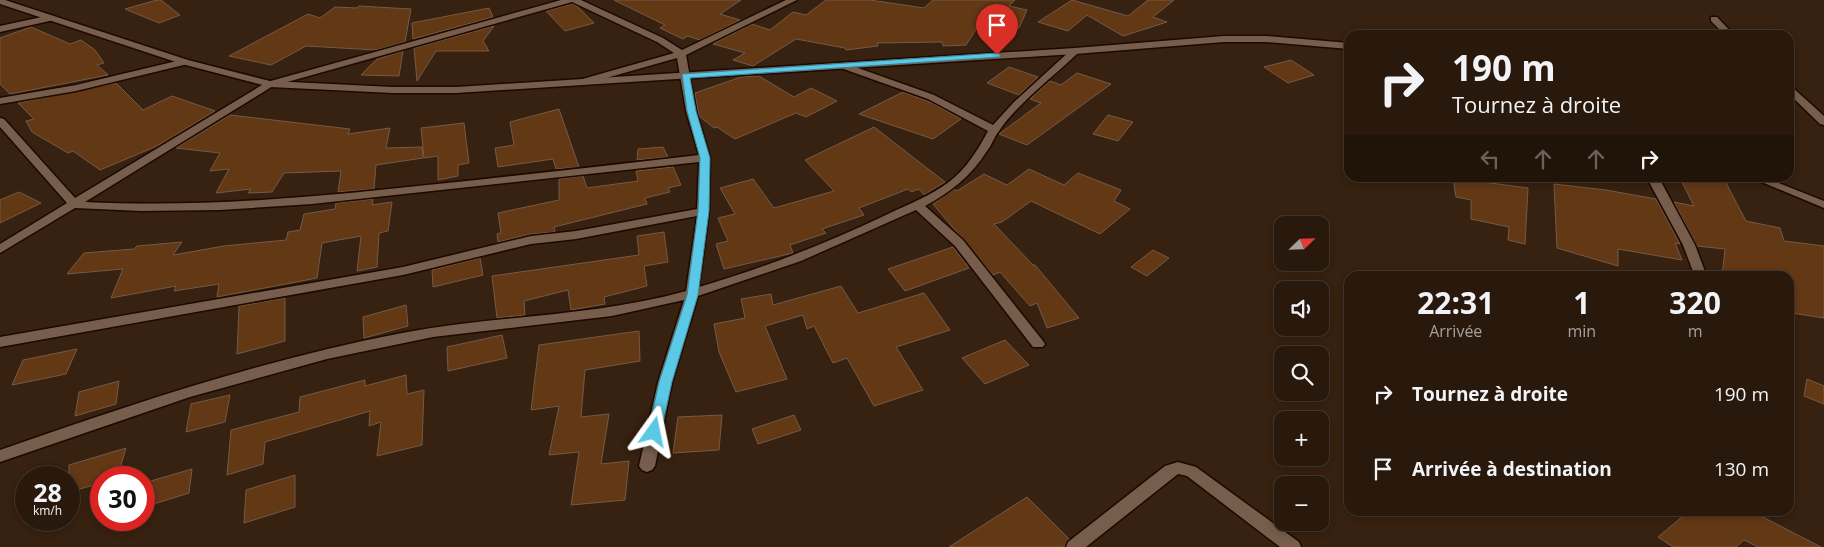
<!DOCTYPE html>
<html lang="fr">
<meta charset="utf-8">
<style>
:root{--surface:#29190c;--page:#312215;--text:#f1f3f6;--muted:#a5a09d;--line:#45382d}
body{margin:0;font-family:"Open Sans",sans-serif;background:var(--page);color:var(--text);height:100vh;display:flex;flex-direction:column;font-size:19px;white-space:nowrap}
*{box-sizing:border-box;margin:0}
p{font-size:16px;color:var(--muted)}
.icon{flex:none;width:28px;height:28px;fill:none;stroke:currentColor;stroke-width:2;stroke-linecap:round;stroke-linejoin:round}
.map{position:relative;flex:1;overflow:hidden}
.details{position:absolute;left:1344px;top:271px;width:450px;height:245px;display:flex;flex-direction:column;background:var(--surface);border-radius:15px;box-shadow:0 2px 8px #0003,0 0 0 1px var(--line)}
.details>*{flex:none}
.banner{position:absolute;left:1344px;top:30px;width:450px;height:152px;border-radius:15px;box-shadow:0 2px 8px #0003,0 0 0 1px var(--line);background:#29190c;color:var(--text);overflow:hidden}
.needle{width:32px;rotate:67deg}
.tools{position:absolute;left:1274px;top:216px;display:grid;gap:10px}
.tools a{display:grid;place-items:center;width:55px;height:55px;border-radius:10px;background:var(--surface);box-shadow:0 2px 8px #0003,0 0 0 1px var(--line);font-size:25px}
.speed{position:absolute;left:15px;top:466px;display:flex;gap:10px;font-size:25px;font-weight:700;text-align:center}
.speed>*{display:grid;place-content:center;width:65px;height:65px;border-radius:50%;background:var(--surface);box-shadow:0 2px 8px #0003,0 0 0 1px var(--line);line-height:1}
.speed small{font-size:12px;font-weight:400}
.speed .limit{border:8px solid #d22;background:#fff;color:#111}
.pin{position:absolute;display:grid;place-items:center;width:42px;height:42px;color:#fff;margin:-51px -21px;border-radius:50% 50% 50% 0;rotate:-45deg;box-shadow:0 0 5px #0007}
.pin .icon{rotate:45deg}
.me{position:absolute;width:55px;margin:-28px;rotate:12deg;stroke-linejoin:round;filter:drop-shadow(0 0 4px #0008)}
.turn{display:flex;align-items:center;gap:18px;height:105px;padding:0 25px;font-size:22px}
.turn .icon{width:65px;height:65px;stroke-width:2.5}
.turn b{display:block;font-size:35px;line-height:42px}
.lanes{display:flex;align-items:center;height:48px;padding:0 25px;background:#0003;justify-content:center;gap:25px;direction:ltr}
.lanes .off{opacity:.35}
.eta{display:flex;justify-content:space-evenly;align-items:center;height:85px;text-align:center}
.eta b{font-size:30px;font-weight:700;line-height:35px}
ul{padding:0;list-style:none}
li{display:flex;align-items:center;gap:15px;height:75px;padding:0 25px}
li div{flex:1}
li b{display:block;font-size:19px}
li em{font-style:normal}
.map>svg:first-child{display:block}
.building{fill:#633815;stroke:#745a48}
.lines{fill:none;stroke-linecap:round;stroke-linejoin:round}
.street-casing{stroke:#1d0900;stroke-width:3}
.secondary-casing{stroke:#1d0900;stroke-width:3}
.street{fill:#775d4b;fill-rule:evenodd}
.secondary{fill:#775d4b;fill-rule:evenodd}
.route{fill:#5bc8e6;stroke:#3b8296}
</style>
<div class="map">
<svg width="1824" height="547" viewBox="0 0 1824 547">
<rect width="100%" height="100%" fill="#372110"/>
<path class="building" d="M157,0h4l19,15 -21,8 -34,-14z
M614,0h127l-21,14 20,6 -40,20 -12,-4 -5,3 -23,-11 5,-3z
M826,0h44l54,8 9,-8h82l-6,6 18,4 -8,18 -39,-5 -14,22 -23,1 -1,-4 -65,1 1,3 -32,4 -1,-2 -49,-9 -43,27 -20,-6 12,-7 -32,-9 39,-20 18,6 23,-18 13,3z
M1072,0l56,16 20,-16h26l-21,17 14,5 -44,14 -36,-21 -19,16 -30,-9z
M572,4l5,2 17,17 -29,8 -19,-20z
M359,6l52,3 -6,33 -29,8 -70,-4 -35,19 -42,-9 79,-42 12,4 15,-11 22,1z
M489,8l4,9 -80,22 -1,-16z
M494,26l-11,15 6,10h-53l-19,30 -3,-33z
M31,27l39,17 11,-4 14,10 9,13 -7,2 11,10 -98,19 -10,-10v-46z
M403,51l-4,25 -38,-1 16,-16z
M1291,60l23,15 -26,8 -24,-16z
M1009,67l29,10 -19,18 -32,-12z
M1077,73l34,11 -84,61 -28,-11 42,-31 -11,-4 20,-18 11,4z
M759,76l35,21 17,-9 26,13 -31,16 -10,-4 -61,26 -18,-12 -3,1 -15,-12 -4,-23 46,-16z
M116,83l27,27 29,-14 43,15 -58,35 -57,24 -27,-19 -5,2 -36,-21 -6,-11 8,-2 -16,-16z
M903,92l29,11 29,16 -28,20 -74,-25z
M559,109l20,58 -23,2 -3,-10 -55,8 -3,-19 19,-3 -4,-23z
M230,115l120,14 -2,5 42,-6 -4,20 36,-1 1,11 -47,7 -2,24 -36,3 3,-21 -57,2 -12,19 -24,1 3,-4 -35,4 13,-24 -19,2 10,-18 -44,-5z
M1108,115l25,7 -15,19 -25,-7z
M464,123l5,40 -11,2v11l-20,4v-24l-14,2 -3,-30z
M874,127l71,55 -21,13 -5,-6 -8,3 -3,-3 -49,19 5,7 -42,14 4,4 -36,12 3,8 -69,16 -8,-25 12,-3 -10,-23 17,-4 -15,-26 33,-9 21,29 60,-17 -29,-31z
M663,147l5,10 -31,3 1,-11z
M673,167l8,18 -13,3 2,4 -25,6 2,6 -93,23 1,5 -24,2 -33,8 -1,-8 4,-1 -3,-20 61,-13v-21l24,-3 4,12 51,-7 -2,-10z
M1029,169l35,16 14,-12 43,17 -7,11 16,8 -30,25 -69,-33 -29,21 -8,2 39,41h2l44,53 -32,10 -10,-25 -7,3 -30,-34 -7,3 -60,-71 21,-15 3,2 27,-17 23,11z
M1453,178l75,10 -3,56 -17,-4 1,-13 -38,-8v-19l-15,-3z
M1680,178h23l22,3 21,40 34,7 4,13 40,5v72l-32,-5 -3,-7v-30h-67l3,-27 -28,-3 -23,-44 20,4z
M1554,184l52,6 50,9 24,45 -5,-1 7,17 -64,-11v17l-61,-18z
M19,192l22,11 -41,20v-23z
M373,199l-1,6 20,-3 -4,29 -9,2 -2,34 -20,4 4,-35 -39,7 -5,35 -100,19 2,-13 -45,7 2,-5 -65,12 12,-29 -56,5 17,-21 50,-4 3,-3 45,-4 -9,13 51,-9 62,-6 2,-8 12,-2 4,-16 31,-5 1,-6z
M664,232l4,30 -24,4 3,20 -43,11 1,7 -34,6 -3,-20 -44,11 1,14 -28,3 -5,-42 147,-21 -2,-19z
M953,247l16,21 -64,23 -17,-22z
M1153,250l16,8 -22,18 -16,-9z
M480,258l3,17 -50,12 -1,-17z
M841,286l17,27 66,-20 26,37 -54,17 27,43 -49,16 -27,-48 -14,5 -19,-37 -7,3 -4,-14 -38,11 22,53 -51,13 -17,-40 -5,-28 31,-6 -4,-19 30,-5 2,11z
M285,298v43l-48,13 2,-48z
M406,305l2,21 -44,12 -1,-21z
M639,331l1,30 -55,9 -4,47 28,-3 -8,50 28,-3 -4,39 -54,5 8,-53 -30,3 10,-49 -28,4 8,-65z
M502,335l5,23 -59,13 -1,-24z
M1005,340l24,25 -44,19 -23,-26z
M77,349l-11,25 -54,11 11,-25z
M406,375l1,19 17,-4 -2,55 -45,11 4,-34 -12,4 1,-15 -105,31 -2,22 -36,11 4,-45 68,-18 1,-15 65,-17v6z
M1807,379l17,7v18l-20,-8z
M119,381l-3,23 -41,12 4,-24z
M230,395l-5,27 -39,10 5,-28z
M722,415l-3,35 -46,3 5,-36z
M794,415l7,15 -43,14 -6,-15z
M126,448l-9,30h-16v5l-32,9v-27z
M192,469l-3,24 -45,14v-24z
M295,475v32l-51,16 2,-33z
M1027,497l42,42 -5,8h-115z
M1689,511h62l70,36h-63l-14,-7 -8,7h-63l-15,-10z"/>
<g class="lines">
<defs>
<path id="street" d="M561,0h20l82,38 19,12 104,-50h11l-111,55 10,56 14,47 -1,53 -10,76c65,-19 128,-44 189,-73 21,-10 42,-18 61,-32 17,-13 29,-32 39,-51l-60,-32 -90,-32v-4h6l90,32 59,30 21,-23 58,-53h6v4c-25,24 -60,50 -79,78 -5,6 -7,14 -12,20 -16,25 -36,41 -62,55l38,34 80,101 2,3 -2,3h-10l-78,-101 -39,-36 -115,51 -103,35 -26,86 -17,84 -3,4 -5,2 -5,-2 -3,-4 19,-84 26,-82 -72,16 -179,21 -106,22 -137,38 -190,65v-12c132,-46 265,-91 402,-117 95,-18 191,-16 284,-42l11,-75 -121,23 -45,5 -128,31 -403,72v-10l403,-70 128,-31 45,-5 121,-22 2,-47 -387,42 -92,6 -79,1 -66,-3 -75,45v-9l67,-41 -67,-76v-9l4,1 71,79 192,-116zM572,2l85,40 17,11 -95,27v4h6l92,-26 9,53 13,44c-84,10 -168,19 -252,28 -122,13 -239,25 -362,19l188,-116z
M51,15l4,3 -1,2 -54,12v-6z
M1711,17h6l17,18h-9l-14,-14z
M185,59l5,3 -2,2 -112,27 -76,13v-6l76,-13z
M1789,86l3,1 32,29v9l-4,-1 -31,-30z
M1647,178h12l36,67 11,29 -1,2h-12l1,-2 -11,-29z
M1178,462l18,5 103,75 2,5h-21l-93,-71 -9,-2 -92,73h-20l2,-5 97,-76z"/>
<path id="secondary" d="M0,0h5l183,60 82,21 123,6h63l619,-39 149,-12h42l83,7v6l-83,-7h-42l-149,12 -619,39h-63l-123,-6 -88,-23 -182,-60z
M1752,178h14l58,23v7z"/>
</defs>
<use href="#street" class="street-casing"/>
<use href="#secondary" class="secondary-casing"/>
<use href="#street" class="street"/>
<use href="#secondary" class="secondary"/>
</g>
<path class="route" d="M997,53l3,1v3l-310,21 6,33 14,47 -1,53 -11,84 -26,87 -11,50 -7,5 -4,-1 -2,-4 11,-50 28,-87 11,-84 2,-53 -13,-47 -5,-37z"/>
</svg>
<div class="tools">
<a><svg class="needle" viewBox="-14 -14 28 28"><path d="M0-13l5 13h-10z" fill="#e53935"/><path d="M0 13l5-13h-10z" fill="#a5a09d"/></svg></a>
<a><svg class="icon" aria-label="sound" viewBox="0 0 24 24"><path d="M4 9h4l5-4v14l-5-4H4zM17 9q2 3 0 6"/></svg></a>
<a><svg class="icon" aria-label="search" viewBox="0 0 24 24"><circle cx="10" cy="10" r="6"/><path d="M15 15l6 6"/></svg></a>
<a>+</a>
<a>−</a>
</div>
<div class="speed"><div>28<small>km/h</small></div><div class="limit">30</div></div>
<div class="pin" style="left:997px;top:55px;background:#d93025"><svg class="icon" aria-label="arrive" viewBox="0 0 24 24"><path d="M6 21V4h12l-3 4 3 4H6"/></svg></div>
<svg class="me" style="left:654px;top:432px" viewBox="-20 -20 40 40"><path d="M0-17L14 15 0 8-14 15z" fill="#5bc8e6" stroke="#fff" stroke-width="4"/></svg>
<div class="banner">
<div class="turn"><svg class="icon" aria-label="right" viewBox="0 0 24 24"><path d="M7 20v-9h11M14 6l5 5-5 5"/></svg><div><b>190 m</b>Tournez à droite</div></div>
<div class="lanes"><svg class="icon off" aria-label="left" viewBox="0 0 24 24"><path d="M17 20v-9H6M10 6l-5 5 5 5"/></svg><svg class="icon off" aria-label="ahead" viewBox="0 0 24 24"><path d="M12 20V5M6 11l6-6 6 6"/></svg><svg class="icon off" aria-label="ahead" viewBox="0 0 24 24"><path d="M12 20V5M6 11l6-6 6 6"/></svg><svg class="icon" aria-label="right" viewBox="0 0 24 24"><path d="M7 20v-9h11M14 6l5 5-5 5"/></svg></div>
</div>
<section class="details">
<div class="eta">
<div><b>22:31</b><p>Arrivée</p></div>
<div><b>1</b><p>min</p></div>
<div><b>320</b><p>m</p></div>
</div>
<ul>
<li><svg class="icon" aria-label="right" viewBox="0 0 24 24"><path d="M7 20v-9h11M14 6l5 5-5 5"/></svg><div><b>Tournez à droite</b></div><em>190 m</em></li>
<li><svg class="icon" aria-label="arrive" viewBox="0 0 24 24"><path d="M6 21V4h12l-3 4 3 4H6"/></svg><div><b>Arrivée à destination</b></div><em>130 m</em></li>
</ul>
</section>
</div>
